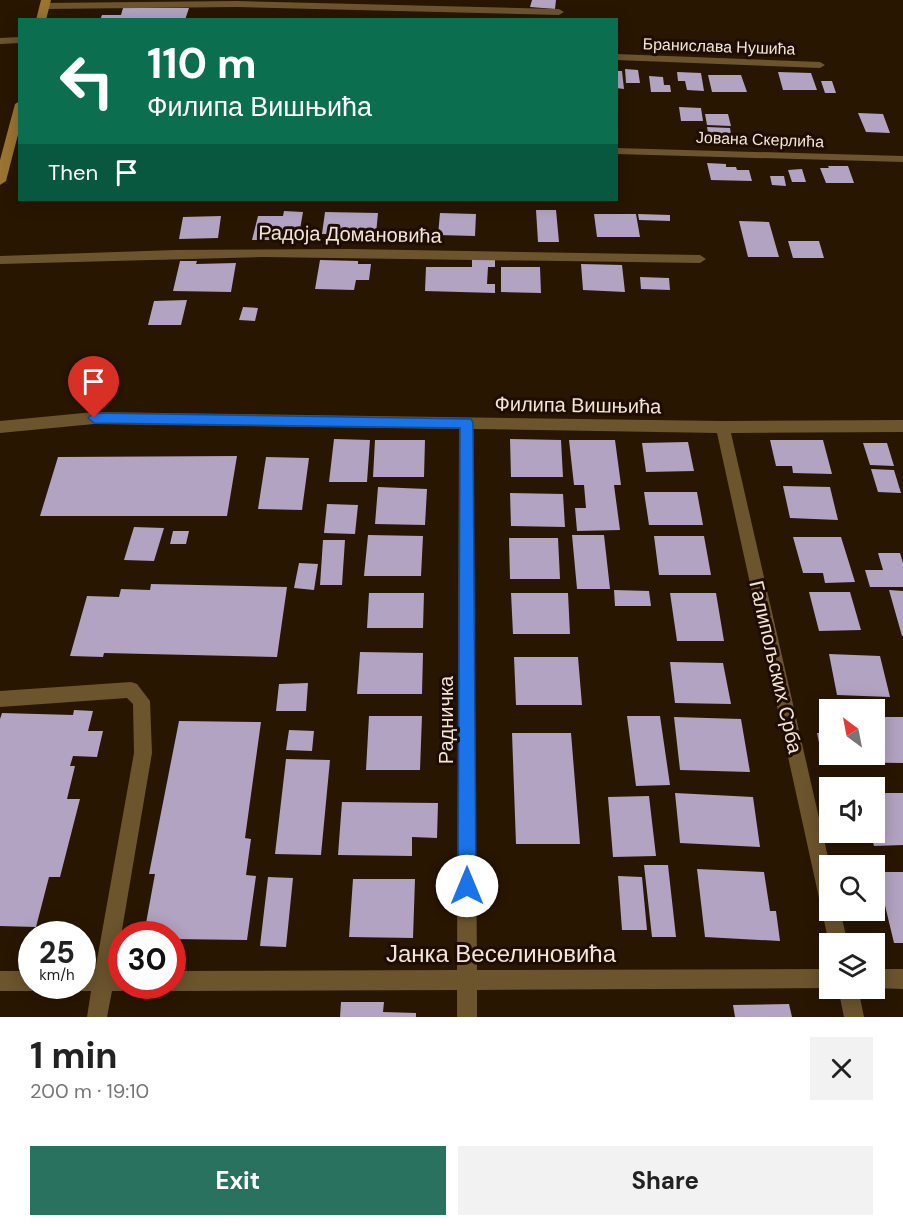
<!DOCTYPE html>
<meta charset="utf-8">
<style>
:root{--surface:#fff;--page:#f2f2f2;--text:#222;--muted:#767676;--accent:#29725f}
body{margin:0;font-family:"DM Sans",sans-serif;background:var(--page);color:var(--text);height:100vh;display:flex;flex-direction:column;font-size:22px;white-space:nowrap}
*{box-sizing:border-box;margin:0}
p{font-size:20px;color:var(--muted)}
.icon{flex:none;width:33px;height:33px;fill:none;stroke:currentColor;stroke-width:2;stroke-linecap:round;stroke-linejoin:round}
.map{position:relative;height:1017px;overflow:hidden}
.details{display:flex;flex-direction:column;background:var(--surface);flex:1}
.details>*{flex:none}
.top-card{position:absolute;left:18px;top:18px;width:600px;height:183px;border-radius:0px;box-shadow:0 3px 15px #0003;background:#0b6e4f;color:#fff;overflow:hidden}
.needle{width:39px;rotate:328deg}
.fabs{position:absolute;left:819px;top:699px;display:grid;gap:12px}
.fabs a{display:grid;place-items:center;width:66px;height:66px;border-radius:0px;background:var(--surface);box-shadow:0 3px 15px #0003;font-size:30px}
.speed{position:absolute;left:18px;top:921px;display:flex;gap:12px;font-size:30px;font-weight:700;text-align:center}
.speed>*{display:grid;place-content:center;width:78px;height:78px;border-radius:50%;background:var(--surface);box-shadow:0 3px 15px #0003;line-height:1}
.speed small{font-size:15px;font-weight:400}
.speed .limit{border:9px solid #d22;background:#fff;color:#111}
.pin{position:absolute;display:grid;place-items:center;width:51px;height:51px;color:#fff;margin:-62px -26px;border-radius:50% 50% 50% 0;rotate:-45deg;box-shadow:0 0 6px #0007}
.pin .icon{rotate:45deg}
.me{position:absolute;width:66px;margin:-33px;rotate:0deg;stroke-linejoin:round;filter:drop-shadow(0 0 4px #0008)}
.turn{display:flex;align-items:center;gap:21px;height:126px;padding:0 30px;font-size:27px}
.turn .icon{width:78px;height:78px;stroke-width:2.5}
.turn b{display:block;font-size:42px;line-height:51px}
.then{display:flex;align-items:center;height:57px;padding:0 30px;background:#0003;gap:12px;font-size:22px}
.round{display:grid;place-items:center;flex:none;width:63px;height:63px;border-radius:0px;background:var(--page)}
.head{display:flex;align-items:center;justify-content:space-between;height:102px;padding:0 30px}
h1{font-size:36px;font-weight:700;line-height:45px}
.button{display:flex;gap:12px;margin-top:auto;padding:12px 30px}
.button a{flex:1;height:69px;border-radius:0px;background:var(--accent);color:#fff;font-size:24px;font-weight:700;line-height:69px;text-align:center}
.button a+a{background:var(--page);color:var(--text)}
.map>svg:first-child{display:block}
.building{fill:#b1a3c1}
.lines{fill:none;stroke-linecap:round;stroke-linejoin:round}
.minor{fill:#6c542d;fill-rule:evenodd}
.secondary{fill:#9a7431;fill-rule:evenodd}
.route{fill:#1a73e8;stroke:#114b97;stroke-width:1.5}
.labels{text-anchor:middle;stroke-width:6;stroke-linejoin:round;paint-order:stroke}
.far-street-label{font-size:16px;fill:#f2e6d8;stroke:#1e0d00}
.street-label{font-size:20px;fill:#f2e6d8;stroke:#1e0d00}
.near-street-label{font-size:24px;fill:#f2e6d8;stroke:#1e0d00}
</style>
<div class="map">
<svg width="903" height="1017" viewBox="0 0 903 1017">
<rect width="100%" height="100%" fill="#281601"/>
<path class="building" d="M532,0h24l-1,9 -25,-2z
M123,8h66l-4,12h-85l2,-5h19z
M625,69l13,1 2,13h-14z
M616,71h6l2,18 -8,-1z
M677,72l24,1 3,18 -17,-1 -2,-9h-7z
M778,72l33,1 6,17h-34z
M708,75h33l6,17h-35z
M649,76l14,1 1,8h6l1,7h-20z
M821,81h11l4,12h-11z
M679,107l22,1 2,13h-22z
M858,113l25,1 7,19 -24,-1z
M705,114h23l3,12 -24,-1z
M707,127l23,1 3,17 -23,-1z
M707,163l19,1v3h10l1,3h12l3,11 -41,-1z
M828,166h20l6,17h-28l-6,-15h9z
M802,169l4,13h-14l-4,-12z
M770,176h14l2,10 -14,-1z
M536,210h20l3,32h-21z
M284,211l19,1 -4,23h-11l-1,5h-35l6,-24h25z
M325,212l53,1 -2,21h-54z
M440,213l36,1 -1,22 -37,-1z
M594,214h42l4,23h-43z
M638,214l32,1v6l-31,-1z
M221,216l-3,22 -39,1 4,-22z
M739,221l30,1 10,35h-31z
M788,241h31l5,17h-31z
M472,257h23v10h-7l-1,17h8v9l-70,-2 1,-24h46z
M320,260l38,1v3h13l-2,16h-13l-2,10 -39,-1z
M180,261h17l-1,3 40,-1 -5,29 -58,-1z
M581,264l41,1 3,27 -42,-2z
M501,267h39l1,26 -40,-1z
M640,277l29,1 1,12 -29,-1z
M187,300l-6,25h-33l6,-24z
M243,307l15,1 -3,13 -16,-1z
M334,439l36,1 -3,42h-38z
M510,439l51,1 2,37h-52z
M375,440h50l-1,37h-51z
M569,440h46l6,45h-7l6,45 -43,1 -2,-23h11l-2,-23h-10z
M770,440h53l9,34 -39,-1 -1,-7h-16z
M688,442l6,29 -48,1 -4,-29z
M863,443h24l7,23 -24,-1z
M237,456l-10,60h-187l18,-59z
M266,457l43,1 -7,52 -44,-1z
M871,469l23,1 7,23 -23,-1z
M783,486l47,1 8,33 -48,-2z
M378,487l49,2 -2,36 -50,-1z
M644,492h53l6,33h-54z
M510,493l53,1 2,33 -54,-1z
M327,504l31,1 -3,29 -31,-1z
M134,527l30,1 -10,33 -30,-1z
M173,531h16l-3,13h-16z
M368,535l55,1 -2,40h-57z
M572,535h32l6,54h-33z
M654,536h50l7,39h-52z
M793,537h48l14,45 -30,1 -2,-10h-20z
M509,538h49l2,41h-50z
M323,540h22l-3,45h-22z
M878,553h22l3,10v24h-33l-5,-17h18z
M299,563l19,1 -4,26 -20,-2z
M151,584l136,3 -10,70 -173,-4 -1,4 -33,-1 17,-60 32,1 2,-8 29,1z
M614,590l35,1 2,15h-36z
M889,590l14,1v45h-1z
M809,592h41l11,38 -42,1z
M369,593h55l-1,35h-56z
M511,593h57l2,41h-57z
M670,593h46l8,48h-47z
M360,652l63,1 -1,41h-65z
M829,654l51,2 10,41 -53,-2z
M514,657h64l4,48h-66z
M670,662l53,1 8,41 -56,-1z
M308,683l-2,28h-30l3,-27z
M74,710l19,1 -5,20h15l-6,26 -24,-1 -3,10h5l-8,33h13l-20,78h-11l-13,50 -36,-1v-207l2,-6 71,2z
M369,716h53l-2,54h-54z
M627,716h33l10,69 -34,1z
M674,717l67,2 9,53 -70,-2z
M874,717h29v46l-80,-1 -6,-29h13v21h44z
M179,721l82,1 -16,116 6,1 -5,36 10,1 -9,64 -75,-1v-5h-28l11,-60h-6z
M289,730l25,1 -2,20 -26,-1z
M512,733h59l9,111h-64z
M286,759l44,1 -9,95 -46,-1z
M675,793l78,4 7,50 -80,-4z
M874,793h29v52l-29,1 -4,-14h4z
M649,796l7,60 -43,1 -5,-60z
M342,802l96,1 -1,35 -25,-1v19l-74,-1z
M644,865h24l8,72h-24z
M697,869l67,3 6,39h6l4,30 -75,-4z
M877,872h26v71h-9z
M618,876l24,1 5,53h-25z
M268,877l25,1 -7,69 -26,-1z
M353,879h62l-2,59 -64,-1z
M341,1002h43l-1,10 33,1v4h-76z
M789,1004l3,13h-57l-2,-12z"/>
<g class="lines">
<path class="minor" d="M237,1l322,8 5,3 -5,3 -322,-8 -193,2 -5,-3 5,-3z
M20,37v6l-20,1v-6z
M616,54l204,8 5,3 -5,3 -204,-8z
M616,148l287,8v6l-287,-8z
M350,249l350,6 6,4 -6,4 -438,-6 -262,7v-8l175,-6z
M94,412l629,9 180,-1v12l-172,1 99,433v44h10l8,34h-18v4l-113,-515 -244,-4 4,541 353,-1v19h2l-355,2v27h-20v-27l-285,1 -7,-3 -1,-2h8v-15l285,-1 2,-541 -365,-5 -94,9v-12z
M131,682l6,2 13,17 2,52 -37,218h7v15h8l-8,5h-10l-5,26h-20l4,-26h-9l-8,-5h8v-15h13l39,-218 -1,-49 -6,-6 -127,9v-16z
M874,969h29v20l-31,-1h2z
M0,971h32v15h8l-8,5h-32z
M838,988h20l6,29h-20z"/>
<path class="secondary" d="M41,0h10l-5,20h-10z
M20,101v26l-14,54 -6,4v-25l15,-56z"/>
</g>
<path class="route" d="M94,413l377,6 2,4 3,463 -3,7 -6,2 -6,-2 -3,-7 2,-458 -366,-5 -6,-5z"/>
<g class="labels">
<g class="far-street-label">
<text transform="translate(719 46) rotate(2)" y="6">Бранислава Нушића</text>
<text transform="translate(760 139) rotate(2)" y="6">Јована Скерлића</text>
</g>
<g class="street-label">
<text transform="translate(350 234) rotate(1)" y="7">Радоја Домановића</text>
<text transform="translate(578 405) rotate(1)" y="7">Филипа Вишњића</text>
<text transform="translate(776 667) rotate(77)" y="7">Галипољских Срба</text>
<text transform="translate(446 720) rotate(-90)" y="7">Радничка</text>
</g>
<g class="near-street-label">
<text x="501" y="962">Јанка Веселиновића</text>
</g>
</g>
</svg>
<div class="fabs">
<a><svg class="needle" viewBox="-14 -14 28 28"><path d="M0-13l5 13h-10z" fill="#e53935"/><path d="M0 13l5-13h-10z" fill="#767676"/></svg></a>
<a><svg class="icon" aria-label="sound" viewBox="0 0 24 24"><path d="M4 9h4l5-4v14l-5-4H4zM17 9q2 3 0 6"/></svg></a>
<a><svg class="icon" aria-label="search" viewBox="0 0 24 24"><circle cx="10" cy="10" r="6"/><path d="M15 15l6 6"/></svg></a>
<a><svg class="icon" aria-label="layers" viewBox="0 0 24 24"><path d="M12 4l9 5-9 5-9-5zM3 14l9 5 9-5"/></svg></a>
</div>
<div class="speed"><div>25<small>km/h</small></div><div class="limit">30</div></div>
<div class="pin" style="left:94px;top:418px;background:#d93025"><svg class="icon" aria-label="arrive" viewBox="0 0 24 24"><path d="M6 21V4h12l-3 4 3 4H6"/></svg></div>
<svg class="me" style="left:467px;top:886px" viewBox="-20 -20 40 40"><circle r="19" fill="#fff"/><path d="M0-13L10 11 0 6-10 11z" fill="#1a73e8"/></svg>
<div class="top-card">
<div class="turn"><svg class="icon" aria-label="left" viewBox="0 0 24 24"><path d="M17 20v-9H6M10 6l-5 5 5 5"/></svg><div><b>110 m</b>Филипа Вишњића</div></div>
<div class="then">Then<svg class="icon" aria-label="arrive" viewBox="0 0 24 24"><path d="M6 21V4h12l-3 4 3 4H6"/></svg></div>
</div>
</div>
<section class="details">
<div class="head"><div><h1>1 min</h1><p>200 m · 19:10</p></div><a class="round"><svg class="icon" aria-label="close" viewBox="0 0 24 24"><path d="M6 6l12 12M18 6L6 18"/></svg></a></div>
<div class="button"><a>Exit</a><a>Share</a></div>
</section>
